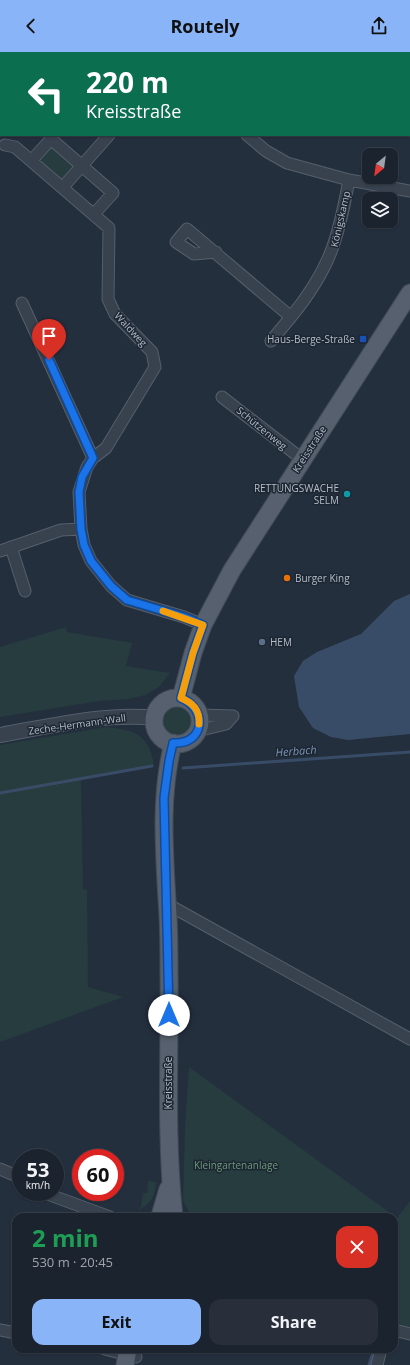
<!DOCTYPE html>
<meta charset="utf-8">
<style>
:root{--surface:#1b232e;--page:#282f3a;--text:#f1f3f6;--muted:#a0a4aa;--line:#39404a;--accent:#8ab4f8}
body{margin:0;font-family:"Open Sans",sans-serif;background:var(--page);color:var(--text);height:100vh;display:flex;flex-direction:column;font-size:15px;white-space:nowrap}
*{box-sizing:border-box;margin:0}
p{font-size:13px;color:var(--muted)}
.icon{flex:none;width:22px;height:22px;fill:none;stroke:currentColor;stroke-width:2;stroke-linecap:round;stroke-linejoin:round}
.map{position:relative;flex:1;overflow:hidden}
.details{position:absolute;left:12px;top:1161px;width:386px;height:140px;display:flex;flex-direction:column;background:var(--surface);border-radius:12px;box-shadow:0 1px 3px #0004,0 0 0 1px var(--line)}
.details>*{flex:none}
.guide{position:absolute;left:0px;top:0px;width:410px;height:84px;box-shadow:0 1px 3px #0004,0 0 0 1px var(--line);background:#0b6e4f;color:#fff;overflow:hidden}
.needle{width:26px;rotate:209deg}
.tools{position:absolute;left:362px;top:96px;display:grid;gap:8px}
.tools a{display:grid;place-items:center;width:36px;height:36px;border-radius:8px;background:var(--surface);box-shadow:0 1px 3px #0004,0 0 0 1px var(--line);font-size:20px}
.speed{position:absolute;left:12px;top:1097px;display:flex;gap:8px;font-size:20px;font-weight:700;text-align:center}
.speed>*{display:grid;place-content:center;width:52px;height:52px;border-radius:50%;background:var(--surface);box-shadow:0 1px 3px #0004,0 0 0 1px var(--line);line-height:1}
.speed small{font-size:10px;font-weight:400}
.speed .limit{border:6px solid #d22;background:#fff;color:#111}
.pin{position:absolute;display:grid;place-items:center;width:34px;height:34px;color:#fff;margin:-41px -17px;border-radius:50% 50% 50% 0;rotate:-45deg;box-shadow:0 0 4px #0007}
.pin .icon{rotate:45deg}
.me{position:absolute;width:44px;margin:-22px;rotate:0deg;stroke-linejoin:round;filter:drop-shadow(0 0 3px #0008)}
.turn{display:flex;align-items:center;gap:14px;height:84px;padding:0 20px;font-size:18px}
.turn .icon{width:52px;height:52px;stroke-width:2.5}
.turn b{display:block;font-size:28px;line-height:34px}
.round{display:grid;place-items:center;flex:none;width:42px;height:42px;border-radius:12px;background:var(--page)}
.summary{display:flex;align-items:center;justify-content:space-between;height:68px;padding:0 20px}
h1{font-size:24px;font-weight:700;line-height:30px;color:#1e9e55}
.button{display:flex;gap:8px;margin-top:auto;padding:8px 20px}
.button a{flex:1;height:46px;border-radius:12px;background:var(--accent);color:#111;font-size:16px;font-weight:700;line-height:46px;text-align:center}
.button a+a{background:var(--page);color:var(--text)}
header{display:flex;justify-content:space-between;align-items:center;height:52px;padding:0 20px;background:var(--accent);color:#111;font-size:18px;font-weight:700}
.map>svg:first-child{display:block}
.green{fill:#263c3f}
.water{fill:#394c67}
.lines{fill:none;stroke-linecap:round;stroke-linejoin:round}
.stream{stroke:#394c67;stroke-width:3}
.minor-casing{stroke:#565f6c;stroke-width:13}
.tertiary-casing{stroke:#565f6c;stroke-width:16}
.primary-casing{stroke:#414a57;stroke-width:19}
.minor{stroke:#38414e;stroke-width:11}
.tertiary{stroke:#38414e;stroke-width:14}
.primary{stroke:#56606e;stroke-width:17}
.route-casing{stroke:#114b97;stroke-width:10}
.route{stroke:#1a73e8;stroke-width:7}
.slow{stroke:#f59e0b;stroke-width:7}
.transit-dot{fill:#1a4fb4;stroke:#1d2633;stroke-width:1.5}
.culture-dot{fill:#0f9aa8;stroke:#1d2633;stroke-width:1.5}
.food-dot{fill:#e8710a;stroke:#1d2633;stroke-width:1.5}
.service-dot{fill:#5c6f8a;stroke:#1d2633;stroke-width:1.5}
.labels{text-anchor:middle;stroke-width:3;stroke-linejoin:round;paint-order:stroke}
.street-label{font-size:10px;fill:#b4bcc9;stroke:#1d2633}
.poi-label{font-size:10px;fill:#b4bcc9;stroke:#1d2633;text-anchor:end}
.park-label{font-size:10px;fill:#6b9a76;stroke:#1d2633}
.water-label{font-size:11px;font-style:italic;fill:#7c92b1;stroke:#1d2633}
</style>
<header><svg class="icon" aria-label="back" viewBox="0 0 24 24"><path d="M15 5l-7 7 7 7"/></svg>Routely<svg class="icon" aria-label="share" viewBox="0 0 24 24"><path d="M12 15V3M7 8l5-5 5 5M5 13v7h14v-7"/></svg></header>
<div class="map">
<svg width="410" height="1313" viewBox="0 0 410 1313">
<rect width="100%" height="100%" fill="#242f3e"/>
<path class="green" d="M52,94l22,18 1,3 -11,13h-4l-21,-18v-4l10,-11z
M66,575l1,5 65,11 -6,23 44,7 -11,14 -14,8 -17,4 -29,2 -99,16v-70z
M158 669a18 18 0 1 1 36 0a18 18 0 1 1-36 0Z
M106,675c28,3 43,7 48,38l-73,13 2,112 4,-1v5l1,93 35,10 -123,45v-297z
M189,1015l208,151 13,-17v129l-16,-4v-109h-202l-9,-16 2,-75z
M148,1129l8,1c-1,15 -4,20 -17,28l2,-4 2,-13h4z"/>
<path class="water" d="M410,542v140l-62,6 -17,-3 -18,-9 -14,-21 -5,-31 9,-15 14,-9 44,-18 33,-33z"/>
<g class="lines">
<path class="stream" d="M183,716l227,-16
M0,741l152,-27
M369,1313l5,-16"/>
<defs>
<path id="minor" d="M150,0l1,1
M37,1l1,-1
M0,45l1,-2
M247,83l19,16 21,12 62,17 61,11
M5,93l10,2 94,81 -1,71 7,15 37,38 3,15 -49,81 -13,10 -6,9 -8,25 2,37 3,16 7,16 20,25 16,14 57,17 19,8
M31,109l20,-22 62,54 -19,21
M63,135l46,-52
M216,200l-22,2 -18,-12 11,-13 104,88c39,-48 47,-77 58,-137
M22,251l71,155
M271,289l20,-24
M222,345l80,62
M11,495l14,44
M0,499l61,-21 20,-1
M199,663l34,1
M197,679l29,-7 7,-8
M167,852l243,135
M0,1117l21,9
M42,1140l68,25
M0,1278l16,3
M394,1278l16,4
M105,1297l31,8
M377,1313l4,-16"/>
<path id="tertiary" d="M0,683c47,-8 107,-23 155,-17"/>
<path id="primary" d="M181,646l12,-45 10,-28 29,-55 178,-277
M154 669a23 23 0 1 1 46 0a23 23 0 1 1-46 0Z
M173,691c-13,52 -9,104 -6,157 2,24 2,48 2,72 1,82 -4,163 5,245
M160,1164l8,-27
M125,1313l3,-16"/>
</defs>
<use href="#minor" class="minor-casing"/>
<use href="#tertiary" class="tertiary-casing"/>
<use href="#primary" class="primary-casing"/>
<use href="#minor" class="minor"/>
<use href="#tertiary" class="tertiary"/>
<use href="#primary" class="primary"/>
</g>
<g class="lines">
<defs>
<path id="route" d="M49,308l44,98 -11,19 -3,15 2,37 3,16 7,16 20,25 16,14 57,17 19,8 -10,28 -12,45c27,11 24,47 -8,45l-4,18 -5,37 5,217"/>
</defs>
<use href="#route" class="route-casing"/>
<use href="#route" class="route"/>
<path class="slow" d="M163,559l40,14 -10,28 -12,45c12,5 19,12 18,26"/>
</g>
<rect class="transit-dot" x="359" y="283" width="8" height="8" rx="2"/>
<circle class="culture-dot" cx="347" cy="442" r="4"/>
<circle class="food-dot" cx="287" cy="526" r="4"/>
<circle class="service-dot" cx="262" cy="590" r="4"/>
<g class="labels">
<g class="street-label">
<text transform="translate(340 167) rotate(-77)" y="4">Königskamp</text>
<text transform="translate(131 277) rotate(47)" y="4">Waldweg</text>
<text transform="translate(262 376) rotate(39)" y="4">Schützenweg</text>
<text transform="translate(309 397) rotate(-57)" y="4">Kreisstraße</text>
<text transform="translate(77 672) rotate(-8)" y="4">Zeche-Hermann-Wall</text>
<text transform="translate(168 1031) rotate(-90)" y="4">Kreisstraße</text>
</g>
<g class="poi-label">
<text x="355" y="291">Haus-Berge-Straße</text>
<text x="339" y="440">RETTUNGSWACHE<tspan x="339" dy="12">SELM</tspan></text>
<text x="295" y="530" text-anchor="start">Burger King</text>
<text x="270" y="594" text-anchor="start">HEM</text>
</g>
<g class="park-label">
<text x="236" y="1117">Kleingartenanlage</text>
</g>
<g class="water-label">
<text transform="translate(296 699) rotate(-4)" y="4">Herbach</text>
</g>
</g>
</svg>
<div class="tools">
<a><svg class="needle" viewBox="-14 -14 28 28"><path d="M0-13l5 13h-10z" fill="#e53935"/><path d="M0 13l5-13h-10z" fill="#a0a4aa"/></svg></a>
<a><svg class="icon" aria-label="layers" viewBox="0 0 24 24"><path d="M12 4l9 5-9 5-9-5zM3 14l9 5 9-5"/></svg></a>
</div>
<div class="speed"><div>53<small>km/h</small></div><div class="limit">60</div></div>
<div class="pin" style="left:49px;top:308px;background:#d93025"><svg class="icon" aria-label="arrive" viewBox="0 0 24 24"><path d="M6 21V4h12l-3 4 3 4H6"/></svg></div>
<svg class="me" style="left:169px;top:963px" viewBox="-20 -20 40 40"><circle r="19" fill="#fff"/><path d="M0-13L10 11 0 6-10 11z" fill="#1a73e8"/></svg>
<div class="guide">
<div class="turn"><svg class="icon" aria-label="left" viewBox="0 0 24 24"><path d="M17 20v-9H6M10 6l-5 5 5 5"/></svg><div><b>220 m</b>Kreisstraße</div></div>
</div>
<section class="details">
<div class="summary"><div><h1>2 min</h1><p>530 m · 20:45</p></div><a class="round" style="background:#d93025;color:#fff"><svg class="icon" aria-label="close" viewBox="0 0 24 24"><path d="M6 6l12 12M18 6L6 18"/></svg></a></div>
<div class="button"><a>Exit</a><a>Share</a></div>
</section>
</div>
